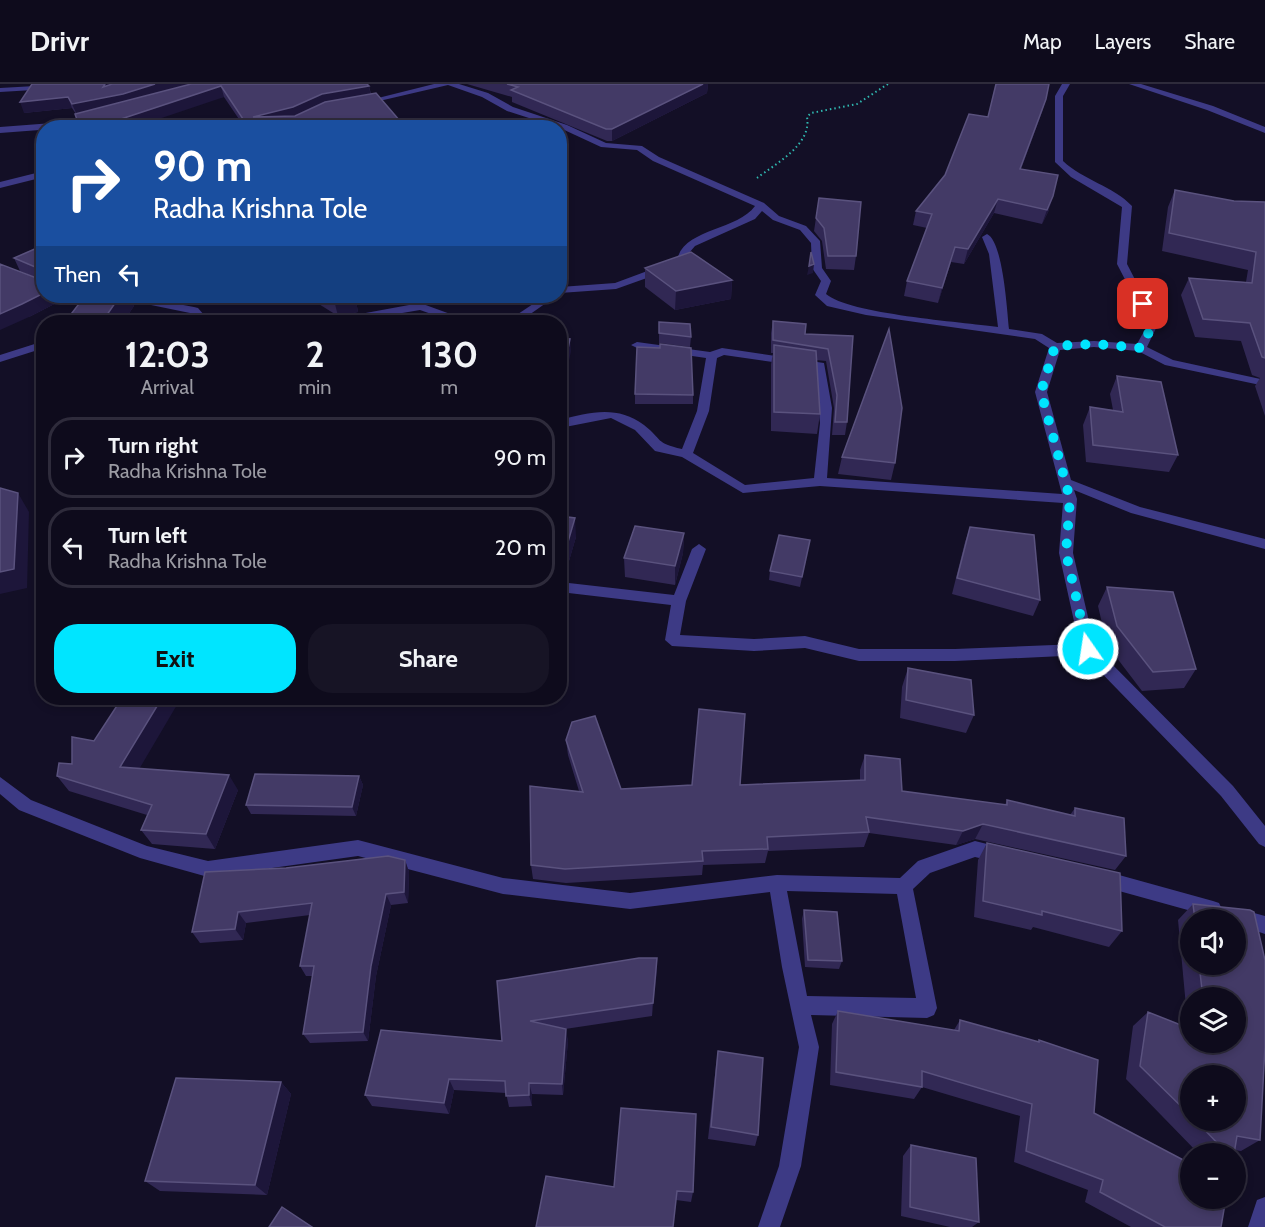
<!DOCTYPE html>
<meta charset="utf-8">
<style>
:root{--surface:#0e0b1c;--page:#171425;--text:#f1f3f6;--muted:#9b9ba3;--line:#2e2b3b;--accent:#00e5ff}
body{margin:0;font-family:Cabin,sans-serif;background:var(--page);color:var(--text);height:100vh;display:flex;flex-direction:column;font-size:22px;white-space:nowrap}
*{box-sizing:border-box;margin:0}
p{font-size:20px;color:var(--muted)}
.icon{flex:none;width:33px;height:33px;fill:none;stroke:currentColor;stroke-width:2;stroke-linecap:round;stroke-linejoin:round}
.map{position:relative;flex:1;overflow:hidden}
.panel{position:absolute;left:36px;top:231px;width:531px;height:390px;display:flex;flex-direction:column;background:var(--surface);border-radius:24px;box-shadow:0 3px 9px #0003,0 0 0 2px var(--line)}
.panel>*{flex:none}
.banner{position:absolute;left:36px;top:36px;width:531px;height:183px;border-radius:24px;box-shadow:0 3px 9px #0003,0 0 0 2px var(--line);background:#1a4fa0;color:#fff;overflow:hidden}
.fabs{position:absolute;left:1180px;top:825px;display:grid;gap:12px}
.fabs a{display:grid;place-items:center;width:66px;height:66px;border-radius:50%;background:var(--surface);box-shadow:0 3px 9px #0003,0 0 0 2px var(--line);font-size:30px}
.pin{position:absolute;display:grid;place-items:center;width:51px;height:51px;color:#fff;margin:-26px;border-radius:12px;box-shadow:0 3px 9px #0006}
.me{position:absolute;width:66px;margin:-33px;rotate:347deg;stroke-linejoin:round;filter:drop-shadow(0 0 4px #0008)}
.turn{display:flex;align-items:center;gap:21px;height:126px;padding:0 18px;font-size:27px}
.turn .icon{width:78px;height:78px;stroke-width:2.5}
.turn b{display:block;font-size:42px;line-height:51px}
.then{display:flex;align-items:center;height:57px;padding:0 18px;background:#0003;gap:12px;font-size:22px}
.eta{display:flex;justify-content:space-evenly;align-items:center;height:102px;text-align:center}
.eta b{font-size:36px;font-weight:800;line-height:42px}
.primary-button{display:flex;gap:12px;margin-top:auto;padding:12px 18px}
.primary-button a{flex:1;height:69px;border-radius:24px;background:var(--accent);color:#111;font-size:24px;font-weight:800;line-height:69px;text-align:center}
.primary-button a+a{background:var(--page);color:var(--text)}
ul{padding:0;list-style:none}
li{display:flex;align-items:center;gap:18px;height:81px;margin:0 12px 9px;padding:0 6px;border:3px solid var(--line);border-radius:24px}
li div{flex:1}
li b{display:block;font-size:22px}
li em{font-style:normal}
header{display:flex;align-items:center;gap:36px;box-sizing:border-box;height:84px;padding:0 30px;background:var(--surface);border-bottom:2px solid var(--line)}
header strong{font-size:28px}
nav{display:flex;gap:33px;margin-inline-start:auto;font-size:21px}
.map>svg:first-child{display:block}
.lines{fill:none;stroke-linecap:round;stroke-linejoin:round}
.path{stroke:#2fb8b0;stroke-width:2;stroke-dasharray:1.5 3;stroke-linecap:butt}
.minor{fill:#3d3a85;fill-rule:evenodd}
.wall{fill:#312854;fill-rule:evenodd}
.shaded-wall{fill:#1d163a}
.building{fill:#433a66;stroke:#5a527e;stroke-width:1.5}
.route{stroke:#00e5ff;stroke-width:10;stroke-dasharray:0 18}
</style>
<header>
<strong>Drivr</strong>
<nav><a>Map</a><a>Layers</a><a>Share</a></nav>
</header>
<div class="map">
<svg width="1265" height="1143" viewBox="0 0 1265 1143">
<rect width="100%" height="100%" fill="#130f26"/>
<g class="lines">
<path class="path" d="M757,94c18,-14 55,-33 50,-61l4,-4 46,-9 31,-20"/>
<path class="minor" d="M434,0h25l29,9 25,14 54,18 39,18 36,3 17,11 105,46 15,13 27,10 14,15 2,27 9,13 -5,13c23,20 136,28 172,33l-9,-73 -7,-17 5,-3c16,7 20,76 22,95l33,5 15,9 37,-2 43,3 11,-20 -31,-60 5,-57 -51,-30 -16,-15v-66l7,-12h8l-7,12v65c20,19 50,25 69,45l-5,58 31,60 -11,23 26,13 92,20v6l-100,-21 -27,-14 -44,-4 -34,3 -13,42 24,88 69,27 125,32v10l-134,-36 -57,-23 3,9 -4,54 22,94 138,139 32,40v21l-6,-3 -38,-48 -137,-141 -129,6h-96l-54,-13 -51,3 -82,-5 -7,-6 6,-35 -111,-13v-10l114,13 18,-46 7,-5 7,5 -20,52 -6,34 74,4 51,-3 54,13h96l124,-5 -20,-91 4,-50 -243,-17 -77,7 -61,-36 -27,-6 -20,-21 -24,-12 -51,10v-8c29,-8 58,-15 84,5 19,15 11,18 38,24l15,-38 9,-53 -69,-10 -6,-3 6,-3 73,10 12,-4 102,15 8,45 -5,70 235,16 -27,-102 14,-44 -14,-9 -169,-24 -39,-9 -12,-11 6,-14 -9,-13 -1,-25 -11,-13 -27,-10 -11,-9 -7,8 -60,27 -6,7 -3,11 -70,25 -56,4v-6l55,-4 62,-23c7,-32 60,-29 78,-54l-102,-45 -16,-11 -36,-3 -41,-19 -53,-17 -25,-14 -34,-12 -86,20 -4,-2zM724,271l91,13 5,55 -6,55 -69,7 -52,-32 16,-42 8,-53z
M1129,0h12l72,22 52,21v6l-58,-23z
M53,1l1,2 -4,2 -50,3v-4z
M98,32l3,1v4l-35,7 -66,5v-6l66,-5z
M44,87v6l-44,11v-6z
M78,212l73,3 43,8 4,1 12,14h-10l-10,-9 -39,-8 -68,-6z
M388,212h13l63,23 48,-1 33,-22h11l-37,26h-65l-34,-12 -71,12h-21l5,-3 76,-14z
M44,257v7l-44,14v-7z
M0,693l31,23 116,46 61,15 150,-21 145,38 127,15 147,-18 123,3 18,-17 57,-20 32,8 3,6 -3,6 -6,2 -26,-6 -45,16 -17,16 24,119 -3,7 -7,3 -116,-3 8,32 -18,119 -21,61h-22l21,-61 20,-119 -17,-80 -12,-75 -140,17 -127,-15 -145,-38 -150,21 -68,-19 -121,-48 -19,-16zM787,807l110,3 19,104 -109,-2z
M1101,786l112,31 6,2 3,6 -3,6 -6,2 -112,-31 -6,-2 -3,-6 3,-6z
M1236,824l29,8v18l-29,-10v-4h-8l-1,-4 3,-6z
M1265,1113v30h-17l9,-27z"/>
</g>
<path class="wall" d="M32,0l337,2 2,8 35,34h-161l-21,-31 -148,17 -4,-6 -48,5z
M467,0h241l-1,9 -95,48h-5l-95,-39v-5z
M1046,15l-4,13 -21,57 28,41 -7,14 -48,-11 -30,51 -13,-2 -13,41 -34,-7 3,-15 20,-53 -14,-3 3,-14 29,-36 43,-58z
M1175,106l59,11 31,1v214l-10,-30 5,-8 -8,-3 -11,-34 -46,-4 -14,-42 8,-17 57,4 2,-12 -86,-19 6,-44z
M819,114l37,58 -2,14 -28,-1 -4,-28 -8,-10z
M44,161v51h26l-41,21 10,-38 -19,-8 -6,-13z
M645,184l87,12 -1,19 -56,11 -30,-23z
M85,212h69l-2,1 -23,-1 5,10 -11,16h-58z
M306,212h62l-12,5 2,11 -20,4z
M445,212h23l-8,4h-7z
M773,237l32,13 48,2 -6,86 -2,13h-13l2,-27 -8,-47 -10,-1 4,54 -3,20 -46,-3v-67l2,-11h-2v-20z
M659,238l32,15 -1,10 -31,-4z
M1117,292l61,79 -9,17 -83,-10 -3,-37 7,-18 23,3 -3,-16z
M635,310l58,1v9h-58z
M842,373l53,6 -4,17 -53,-6z
M560,432l16,21 -12,41 -4,-1z
M970,443l70,73 -7,16 -81,-22 13,-52z
M684,449l-1,20 -8,32 -50,-8 -1,-19z
M810,456l-10,47 -31,-7 1,-9z
M1107,503l89,82 -12,19 -42,3 -35,-46 -9,-39z
M908,584l66,47 -8,18 -66,-15 2,-31z
M566,656l55,49 239,-9v-10l5,-15 37,36 103,14 2,-5 63,15 5,-7 51,48 -11,14 -140,-31 -19,6 -87,-12 -5,14 -96,4 -3,12 -62,2 -1,10 -136,8 -33,-4 -2,-14 48,-74 -11,-36z
M139,685l99,21 -23,59 -63,-5 -11,-14 6,-15 -78,-24 -12,-15z
M359,692l4,9 -7,31 -105,-2 -5,-9z
M987,759l135,88 -13,16 -76,-20 -2,3 -57,-13 4,-57z
M405,776l4,12 -1,31 -17,2 -15,71 -8,65 -58,2 -7,-9 10,-58h-7l-6,-10 10,-51 -64,8 -3,17 -43,3 -8,-11 94,-64z
M1193,820l57,6 4,2 11,48v87l-5,93 -19,11 -7,-1v4h-35l-73,-75 7,-53 15,-14 40,16 -10,-108zM1191,836h45v44h-45zM1191,914h45v44h-45zM1191,992h45v44h-45z
M804,826l38,51 -3,8 -34,-2 -3,-48z
M657,874l-5,58 -87,13 3,12 -5,54 -31,-1v12l-23,1 -3,-14 -52,-3 -5,24 -77,-8 -7,-11 137,-54 -5,-60z
M838,927l116,19 6,-10 78,22 1,-2 55,73 127,114h-90l-46,-25 3,-12 -74,-28 6,-46 -98,-29 -8,12 -84,-14 2,-61z
M718,967l40,84 -3,11 -47,-7 8,-74z
M281,998l10,12 -24,101 -107,-4 -15,-10z
M696,1030l-3,78 -2,10 -15,-2 -62,-13z
M911,1061l68,77 -7,5h-22l-49,-11 2,-60z"/>
<path class="shaded-wall" d="M105,0h5l2,5 43,-5h39l-117,31 -5,-11 31,-17z
M695,0h13l-1,9 -95,48v-12z
M221,2l3,11 -92,31h-47z
M369,2l2,11 -76,21 -42,-1 69,-23z
M68,13l4,11 -48,5 -4,-11z
M1046,15l-4,13 -26,71 4,-14z
M1053,112l-4,14 -7,14 5,-14z
M998,115l-4,14 -30,51 4,-15z
M955,163l-4,15 -13,41 4,-15z
M814,180l-1,9 -6,2 2,-9z
M732,196l-1,19 -56,11 1,-19z
M44,209v3h26l-41,21 -29,13v-16z
M120,212h9l5,10 -11,16h-21z
M333,212h35l-12,5 2,11 -20,4z
M460,212h8l-8,4z
M570,255l1,12 -11,52v-15z
M18,409l11,19 -2,76 -27,6v-22z
M575,434l1,19 -12,41 -1,-19z
M684,449l-1,20 -8,32v-19z
M162,614h19l-50,85 -11,-16z
M229,691l9,15 -23,59 -9,-15z
M359,692l4,9 -7,31 -4,-9z
M983,740l-8,15 -19,6 7,-14z
M405,776l4,12 -1,31 -4,-11z
M386,810l5,11 -15,71 -8,65 -5,-9 8,-66z
M238,828l8,11 -3,17 -8,-11z
M657,874v14l-5,44 1,-13z
M566,945l2,12 -5,54 -1,-11z
M449,995l5,11 -5,24 -5,-11z
M281,998l10,12 -24,101 -12,-10z
M529,999l3,11v12l-3,-11z"/>
<path class="building" d="M32,0h73l-2,3 9,-3h43l-32,10 -51,10 -4,-7 -48,5z
M191,0h176l2,2 -47,8 -29,13 -40,10 42,-1 30,-14 51,-9 30,35h-157l-28,-42 -115,38 -21,4h-5l-5,-14z
M507,0h196l-91,45h-6l-95,-39 7,-3z
M996,0h53l-3,15 -26,70 38,6 -5,21 -6,14 -49,-11 -30,50 -13,-2 -13,41 -35,-7 25,-67 -16,-3 29,-36 24,-61 19,3z
M1175,106l59,11 31,1v156l-3,-1 -12,-34 -47,-4 -14,-41 63,5 4,-31 -87,-19z
M819,114l42,4 -5,54h-28l-4,-28 -8,-10z
M44,161v48l-22,11 -22,10v-50l39,15 1,-10 -26,-11z
M691,168l41,28 -56,11 -31,-23z
M811,168l3,12 -5,2z
M85,212h35l-18,26h-37z
M773,237l33,3 -1,10 48,2 -6,86h-12l2,-27 -9,-46 -55,-9z
M659,238l31,2 1,13 -32,-4z
M889,245l13,79 -7,55 -53,-6z
M560,254l10,1 -10,49z
M660,260l31,4 2,47 -58,-1 2,-47 23,1z
M774,261l42,6 4,63 -46,-2z
M1117,292l44,6 17,73 -85,-10 -3,-38 33,5z
M0,404l18,5 -4,76 -14,3z
M560,432l15,2 -12,41 -3,-1z
M635,442l49,7 -9,33 -51,-8z
M970,443l64,8 6,65 -83,-22z
M779,451l31,5 -8,37 -32,-6z
M1107,503l66,5 23,77 -43,3 -36,-46z
M908,584l63,12 3,35 -68,-15z
M122,614h40l-42,69 109,8 -23,59 -65,-4 11,-25 -95,-29 2,-13 13,1v-27l22,4z
M699,625l46,5 -5,71 125,-5v-25l35,4 2,32 105,14v-5l68,16v-8l49,10 2,38 -143,-32 -20,7 -97,-14 3,15 -102,5 1,12 -66,2 1,10 -138,8 -34,-4 -1,-79 53,6 -17,-52 6,-18 23,-6 26,73 71,-4z
M255,690l104,2 -7,31 -106,-2z
M987,759l133,30 2,58 -80,-20v4l-59,-14z
M388,772l17,4 -1,32 -18,2 -15,72 -8,66 -60,2 11,-68h-14l12,-63 -74,9 -3,17 -43,3 13,-60 81,-4z
M1193,820l57,6 4,2 11,48v87l-5,93 -23,-4 -3,18h-6l-33,-34h41v-44h-45v40l-51,-50 8,-54 43,17v13h45v-44h-33l-4,-34h37v-44h-41z
M804,826l33,2 5,49 -34,-1z
M639,874h18l-4,45 -123,18 36,8 -4,55 -33,-1v12l-23,1 -1,-15 -56,-2 -5,24 -79,-8 16,-65 121,11 -5,-60z
M838,927l121,20 1,-11 79,22v-2l59,20 -4,53 97,51v34h35l-5,29h-56l-65,-35 3,-12 -77,-29 6,-47 -110,-33v16l-86,-15z
M718,967l45,7 -5,77 -47,-8z
M176,994l105,4 -26,103 -110,-4z
M621,1024l75,6 -3,78 -16,-1 -4,36h-137l10,-51 68,11z
M911,1061l65,13 3,64 -69,-15z
M282,1123l30,20h-43z"/>
<g class="lines">
<path class="route" d="M1088,565l-22,-96 4,-54 -29,-107 14,-46 39,-2 47,4 12,-24 -10,-20"/>
</g>
</svg>
<div class="fabs">
<a><svg class="icon" aria-label="sound" viewBox="0 0 24 24"><path d="M4 9h4l5-4v14l-5-4H4zM17 9q2 3 0 6"/></svg></a>
<a><svg class="icon" aria-label="layers" viewBox="0 0 24 24"><path d="M12 4l9 5-9 5-9-5zM3 14l9 5 9-5"/></svg></a>
<a>+</a>
<a>−</a>
</div>
<div class="pin" style="left:1143px;top:220px;background:#d93025"><svg class="icon" aria-label="arrive" viewBox="0 0 24 24"><path d="M6 21V4h12l-3 4 3 4H6"/></svg></div>
<svg class="me" style="left:1088px;top:565px" viewBox="-20 -20 40 40"><circle r="17" fill="#00e5ff" stroke="#fff" stroke-width="3"/><path d="M0-11L8 9 0 5-8 9z" fill="#fff"/></svg>
<div class="banner">
<div class="turn"><svg class="icon" aria-label="right" viewBox="0 0 24 24"><path d="M7 20v-9h11M14 6l5 5-5 5"/></svg><div><b>90 m</b>Radha Krishna Tole</div></div>
<div class="then">Then<svg class="icon" aria-label="left" viewBox="0 0 24 24"><path d="M17 20v-9H6M10 6l-5 5 5 5"/></svg></div>
</div>
<section class="panel">
<div class="eta">
<div><b>12:03</b><p>Arrival</p></div>
<div><b>2</b><p>min</p></div>
<div><b>130</b><p>m</p></div>
</div>
<ul>
<li><svg class="icon" aria-label="right" viewBox="0 0 24 24"><path d="M7 20v-9h11M14 6l5 5-5 5"/></svg><div><b>Turn right</b><p>Radha Krishna Tole</p></div><em>90 m</em></li>
<li><svg class="icon" aria-label="left" viewBox="0 0 24 24"><path d="M17 20v-9H6M10 6l-5 5 5 5"/></svg><div><b>Turn left</b><p>Radha Krishna Tole</p></div><em>20 m</em></li>
</ul>
<div class="primary-button"><a>Exit</a><a>Share</a></div>
</section>
</div>
